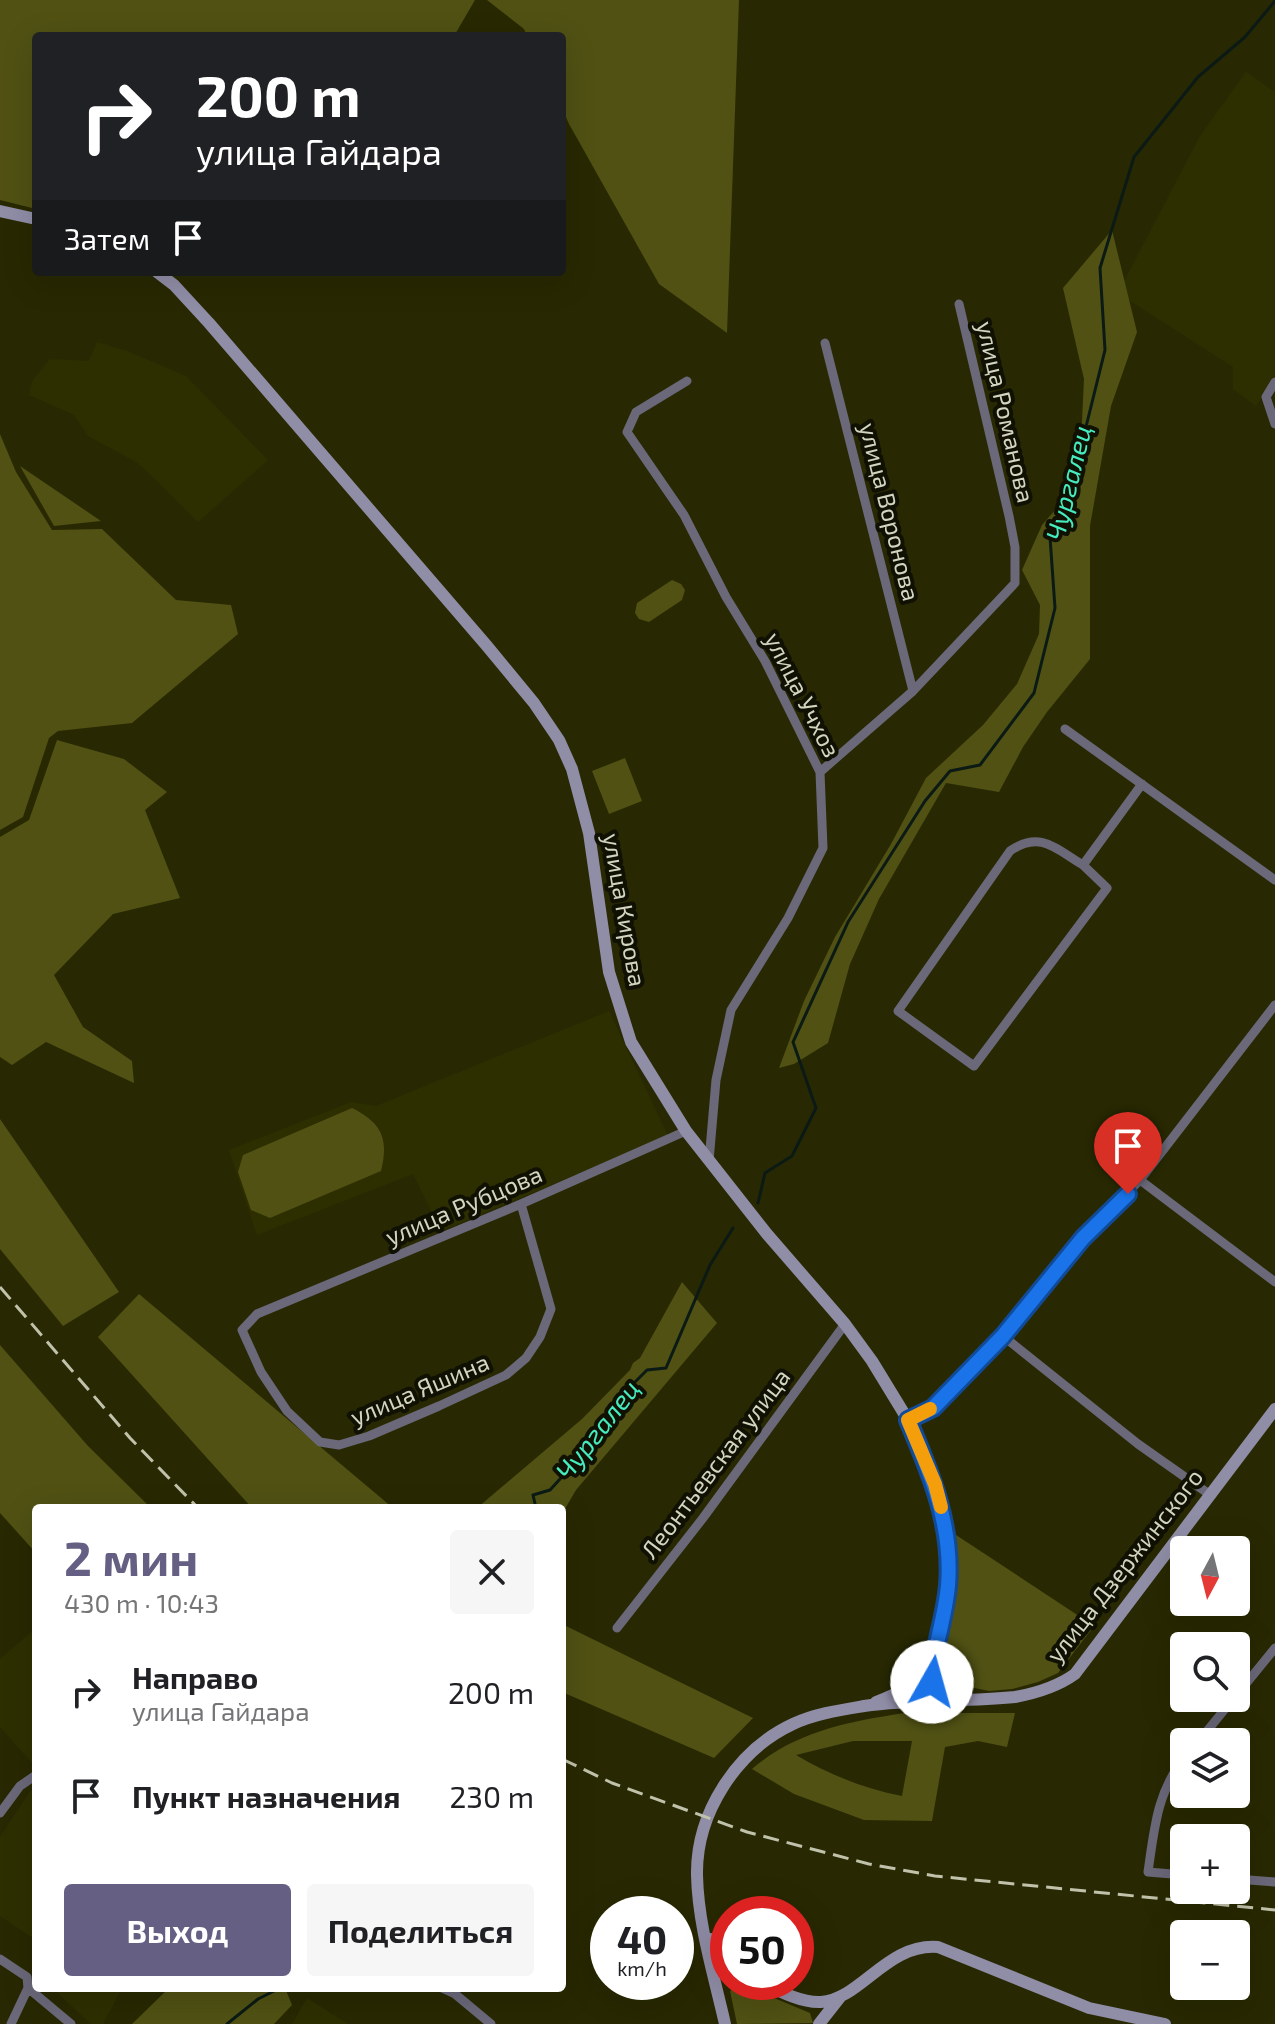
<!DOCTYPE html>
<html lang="ru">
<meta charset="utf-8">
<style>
:root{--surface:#fff;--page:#f6f6f6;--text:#202124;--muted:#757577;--accent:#645f83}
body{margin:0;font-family:"Exo 2",sans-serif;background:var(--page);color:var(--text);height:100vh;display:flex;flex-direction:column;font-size:30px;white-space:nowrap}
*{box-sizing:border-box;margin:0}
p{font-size:26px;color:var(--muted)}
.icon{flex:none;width:44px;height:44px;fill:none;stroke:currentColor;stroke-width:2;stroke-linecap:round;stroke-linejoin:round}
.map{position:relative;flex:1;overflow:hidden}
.drawer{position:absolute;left:32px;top:1504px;width:534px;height:488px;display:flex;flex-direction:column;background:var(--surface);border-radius:8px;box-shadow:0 8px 32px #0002}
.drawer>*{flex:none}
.banner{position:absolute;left:32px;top:32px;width:534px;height:244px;border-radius:8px;box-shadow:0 8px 32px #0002;background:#202124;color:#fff;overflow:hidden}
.needle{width:52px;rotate:187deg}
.tools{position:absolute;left:1170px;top:1536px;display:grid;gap:16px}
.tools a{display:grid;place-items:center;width:80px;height:80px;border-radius:8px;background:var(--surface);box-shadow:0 8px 32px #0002;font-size:40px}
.speed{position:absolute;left:590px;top:1896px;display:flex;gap:16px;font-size:40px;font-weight:700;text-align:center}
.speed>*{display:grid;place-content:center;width:104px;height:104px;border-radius:50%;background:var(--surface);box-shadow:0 8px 32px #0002;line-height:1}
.speed small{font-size:20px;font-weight:400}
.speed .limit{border:12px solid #d22;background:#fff;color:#111}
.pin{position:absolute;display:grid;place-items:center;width:68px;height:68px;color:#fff;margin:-82px -34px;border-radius:50% 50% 50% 0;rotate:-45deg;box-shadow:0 0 8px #0007}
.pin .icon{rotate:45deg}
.me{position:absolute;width:88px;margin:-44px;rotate:7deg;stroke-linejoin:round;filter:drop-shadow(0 0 6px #0008)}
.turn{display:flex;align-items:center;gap:28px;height:168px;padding:0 32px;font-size:36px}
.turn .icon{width:104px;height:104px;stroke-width:2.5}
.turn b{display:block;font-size:56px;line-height:68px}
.then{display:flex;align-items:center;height:76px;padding:0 32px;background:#0003;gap:16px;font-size:30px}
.round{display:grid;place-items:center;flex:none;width:84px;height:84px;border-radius:8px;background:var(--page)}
.overview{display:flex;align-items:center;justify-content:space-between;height:136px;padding:0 32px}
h1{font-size:48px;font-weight:700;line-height:60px;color:var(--accent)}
.cta{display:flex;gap:16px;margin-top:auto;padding:16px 32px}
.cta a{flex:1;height:92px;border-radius:8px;background:var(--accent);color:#fff;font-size:32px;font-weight:700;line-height:92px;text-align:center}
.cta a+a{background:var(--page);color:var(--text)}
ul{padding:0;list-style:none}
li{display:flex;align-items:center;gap:24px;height:104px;padding:0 32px}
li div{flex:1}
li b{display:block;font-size:30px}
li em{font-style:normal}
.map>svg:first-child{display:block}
.built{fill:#2e2f00}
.green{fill:#505113;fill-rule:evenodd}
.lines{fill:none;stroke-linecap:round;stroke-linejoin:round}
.stream{stroke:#0b1a15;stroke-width:3}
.street{stroke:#6a6879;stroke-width:9}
.secondary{stroke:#908da7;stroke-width:12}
.rail{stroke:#c0c2ab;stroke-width:3;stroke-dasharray:16 8;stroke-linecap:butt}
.route-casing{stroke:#114b97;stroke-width:20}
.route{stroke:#1a73e8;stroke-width:14}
.slow{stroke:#f59e0b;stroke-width:14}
.labels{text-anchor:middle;stroke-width:8;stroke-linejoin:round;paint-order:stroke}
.street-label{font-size:24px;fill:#d3d5c0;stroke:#101103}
.water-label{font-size:26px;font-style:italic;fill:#46ecc0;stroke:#101103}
</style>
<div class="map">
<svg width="1275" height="2024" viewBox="0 0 1275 2024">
<rect width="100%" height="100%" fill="#282902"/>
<path class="built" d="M1246,72l29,20v284l-19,30 -23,-17v-22l-115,-74 82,-157z
M97,342l30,9 59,25 82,84 -70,62 -60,-59 -50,-27 -14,-21 -45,-20 3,-14 18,-22 39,2z
M609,1011l59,125 -227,95 -28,-57 -156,61 -28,-85 122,-48 25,4z
M36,1628v132l-4,3 -32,-36v-68z
M31,1790l5,3v147l-36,-24v-79z
M52,1988h70l-19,36h-12z
M307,1998l41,26h-56z"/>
<path class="green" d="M0,0h475l-21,36h-418v173l-36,-9z
M487,0h252l-12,333 -68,-49 -90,-160 -7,-16v-72h-35l-3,-7z
M1112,230l25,102 -26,74 -21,120v133l-43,53 -24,35 -24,45 -53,-9 -67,116 -29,65 -22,79 -34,21 -15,4 25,-67 31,-64 56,-93 35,-66 57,-53 34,-41 22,-50 1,-29 -18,-35 20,-45 21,-24 18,-59 3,-63 -21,-91z
M0,434l16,38 36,58 50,-1 74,71 55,5 7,29 -106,89 -74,8 -9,7 -26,79 -23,13z
M20,466l81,55 -47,5z
M672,580l9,4 4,6 -3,10 -33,22 -10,-3 -4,-6 2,-10z
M57,740l67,19 43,33 -22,18 35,88 -67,16 -59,61 29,52 49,34 2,22 -88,-41 -34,23 -12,-8v-220l29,-17z
M625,758l17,43 -33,13 -17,-43z
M352,1108c30,15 37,31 29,63l-111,47 -19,-8 -13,-38 5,-17z
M0,1119l119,173 -56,34 -63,-77z
M682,1282l35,41 -141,167 -14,24v-6h-85l105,-89 48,-49 3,-7 7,-5z
M139,1294l254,214h-141l-154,-171z
M0,1345l88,101 63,62h-115v45l-36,-40z
M953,1533l141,93 -36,47 -20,9 -26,7 -23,2 -43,-9 -3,-28 14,-79z
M562,1624l191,94 -39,40 -152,-66z
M904,1713h111l-8,34 -29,-6 -33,6 -13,74 -68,-1 -70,-26 -42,-25c44,-38 96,-47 152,-56zM853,1741h59l-10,55c-37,-7 -74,-22 -106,-41z
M740,1984l70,29 3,10 -76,1 -7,-33z
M169,1988h116l7,17 -18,19h-142z"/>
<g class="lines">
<path class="stream" d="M758,1203l7,-30 27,-17 24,-48 -23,-66 55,-120 77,-121 25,-30 30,-6 54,-72 21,-85 -5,-71 30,-86 25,-101 -5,-82 34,-111 64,-80 47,-40 30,-36
M536,1508l-3,-13 17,-5 60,-66 2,-19 35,-35 19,-2 44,-103 23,-37
M227,2024l31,-25 22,-11"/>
<path class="street" d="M825,343l88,348
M687,381l-51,31 -9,20 57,83 42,82 39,64 55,111 3,76 -35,70 -57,92 -15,70 -7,81
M1275,382l-9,15 9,27
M1065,729l210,151
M820,772l93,-81 102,-108v-36l-6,-31 -50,-212
M1083,865c-27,-16 -43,-35 -73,-14l-112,160 76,55 133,-178 -24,-23 59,-81
M1140,1180l135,102
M521,1204l30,105 -11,28 -14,21 -20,17 -67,31 -70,30 -30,9 -19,-3 -33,-31 -26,-39 -19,-42 15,-16 264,-110 165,-73
M1003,1336l135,108 71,50
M908,1420l25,-12 70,-72 80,-98 57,-58 135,-175
M617,1628l86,-110 142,-194
M1236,1696l39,-48
M1198,1742l36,-44
M1184,1759c-27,32 -30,72 -36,113l36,3
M0,1813l20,-27 16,-11
M1236,1879l39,3
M0,1959l27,18 1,11 43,36
M442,1988l13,6 36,30
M11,2024l17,-36"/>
<path class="secondary" d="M0,211l36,8
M157,272l17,13 35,38 278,323 47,57 25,37 13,29 17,64 20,139 22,70 55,89 81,103 78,90 27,37 36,59 27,64 12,55 1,46 -25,118
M876,1702c23,-9 42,-17 53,-41
M711,1939l5,11 12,11
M761,1982c18,9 40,21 60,20 40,-3 66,-59 117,-55l151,61 76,16
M725,2024c-11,-49 -27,-99 -28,-149 -1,-62 40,-125 96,-151 21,-10 47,-14 71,-18 49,-7 101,-4 151,-9 22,-4 42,-10 60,-23l200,-265
M819,2024l22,-28"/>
<path class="rail" d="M0,1287l130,151 68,70
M562,1759l50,24 135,49 122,32 66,12 340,34"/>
</g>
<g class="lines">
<defs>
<path id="route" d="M932,1682l-2,-11c7,-28 15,-56 18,-85 5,-60 -17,-112 -40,-166l25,-12 70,-72 80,-98 45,-44"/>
</defs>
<use href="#route" class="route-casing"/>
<use href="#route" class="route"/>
<path class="slow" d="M930,1409l-22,11 27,64 6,23"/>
</g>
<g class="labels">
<g class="street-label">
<text transform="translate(1005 412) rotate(77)" y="8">улица Романова</text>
<text transform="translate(889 512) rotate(76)" y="8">улица Воронова</text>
<text transform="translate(802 695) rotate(63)" y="8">улица Учхоз</text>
<text transform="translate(624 910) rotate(80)" y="8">улица Кирова</text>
<text transform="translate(464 1206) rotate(-23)" y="8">улица Рубцова</text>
<text transform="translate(420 1390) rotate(-23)" y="8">улица Яшина</text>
<text transform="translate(716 1464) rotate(-53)" y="8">Леонтьевская улица</text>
<text transform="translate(1125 1566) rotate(-52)" y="8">улица Дзержинского</text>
</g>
<g class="water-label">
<text transform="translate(1069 483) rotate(-76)" y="9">Чургалец</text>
<text transform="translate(598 1430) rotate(-52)" y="9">Чургалец</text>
</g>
</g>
</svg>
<div class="tools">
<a><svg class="needle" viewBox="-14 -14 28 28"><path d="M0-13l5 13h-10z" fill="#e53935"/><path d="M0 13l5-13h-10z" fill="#757577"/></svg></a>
<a><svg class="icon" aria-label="search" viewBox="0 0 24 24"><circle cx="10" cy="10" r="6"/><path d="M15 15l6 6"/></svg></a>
<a><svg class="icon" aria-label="layers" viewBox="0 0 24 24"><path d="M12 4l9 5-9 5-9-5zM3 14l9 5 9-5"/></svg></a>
<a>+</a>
<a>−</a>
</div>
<div class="speed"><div>40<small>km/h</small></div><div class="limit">50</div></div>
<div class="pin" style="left:1128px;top:1194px;background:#d93025"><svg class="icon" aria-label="arrive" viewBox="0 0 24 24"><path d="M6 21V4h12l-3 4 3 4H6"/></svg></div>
<svg class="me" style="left:932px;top:1682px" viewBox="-20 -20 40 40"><circle r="19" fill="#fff"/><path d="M0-13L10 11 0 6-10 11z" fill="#1a73e8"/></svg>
<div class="banner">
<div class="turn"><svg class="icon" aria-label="right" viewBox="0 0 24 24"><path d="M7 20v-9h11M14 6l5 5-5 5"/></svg><div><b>200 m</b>улица Гайдара</div></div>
<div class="then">Затем<svg class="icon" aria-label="arrive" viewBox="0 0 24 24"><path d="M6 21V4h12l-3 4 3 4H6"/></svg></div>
</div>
<section class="drawer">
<div class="overview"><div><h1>2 мин</h1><p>430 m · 10:43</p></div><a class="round"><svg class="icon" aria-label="close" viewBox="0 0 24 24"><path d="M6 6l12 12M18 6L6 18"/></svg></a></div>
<ul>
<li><svg class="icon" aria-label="right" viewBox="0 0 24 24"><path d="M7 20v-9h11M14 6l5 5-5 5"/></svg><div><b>Направо</b><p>улица Гайдара</p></div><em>200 m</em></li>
<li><svg class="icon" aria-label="arrive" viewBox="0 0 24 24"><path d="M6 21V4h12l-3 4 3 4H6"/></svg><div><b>Пункт назначения</b></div><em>230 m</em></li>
</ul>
<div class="cta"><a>Выход</a><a>Поделиться</a></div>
</section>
</div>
